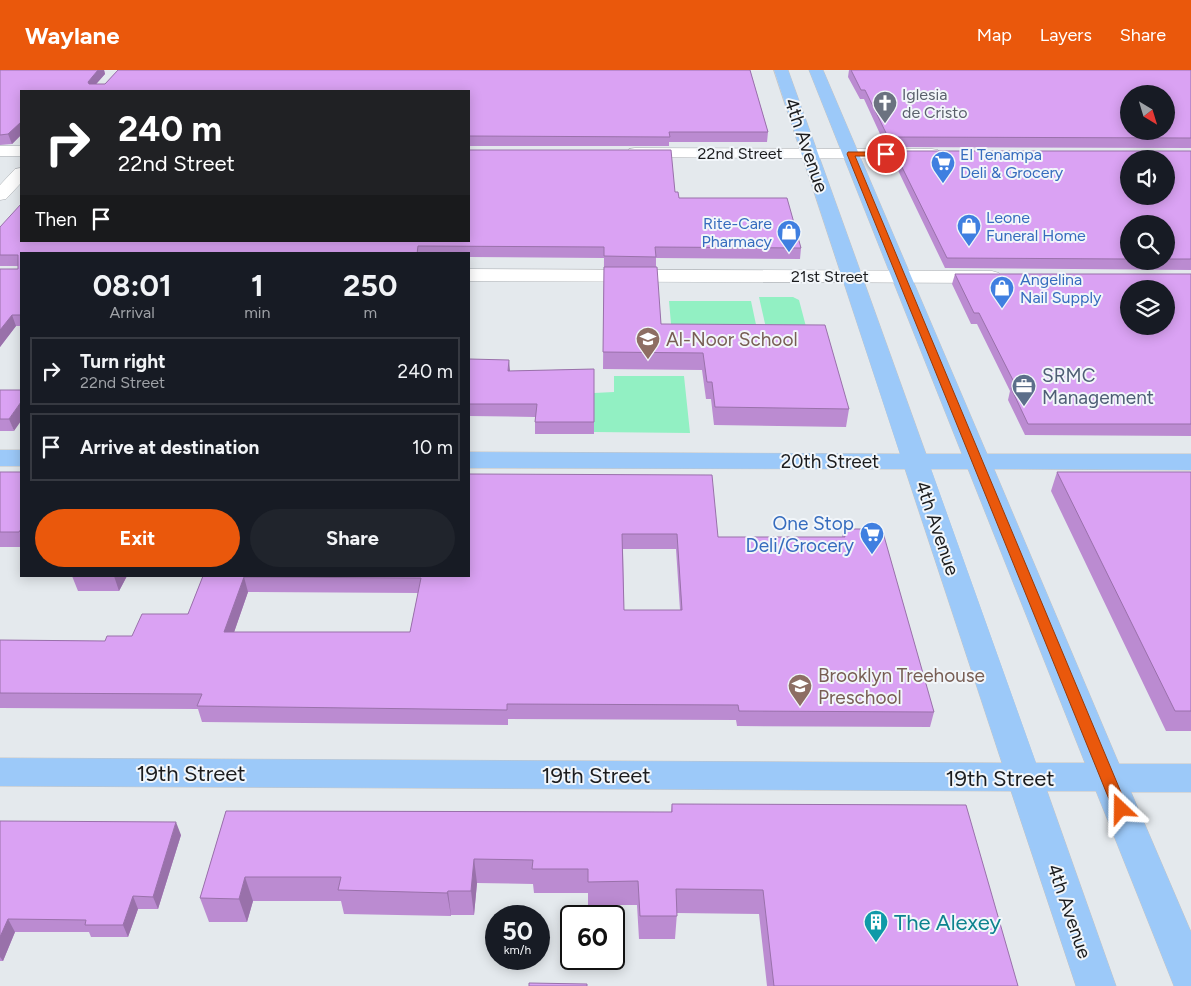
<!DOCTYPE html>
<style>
:root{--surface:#171b24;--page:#20242c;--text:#f1f3f6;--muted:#9ea1a6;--line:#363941;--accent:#ea580c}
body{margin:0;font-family:Figtree,sans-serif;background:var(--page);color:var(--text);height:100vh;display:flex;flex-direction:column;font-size:19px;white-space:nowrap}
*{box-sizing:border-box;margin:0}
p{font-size:16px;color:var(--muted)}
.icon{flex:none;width:28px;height:28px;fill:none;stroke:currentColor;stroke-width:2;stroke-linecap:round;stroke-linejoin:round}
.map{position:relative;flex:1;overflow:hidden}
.side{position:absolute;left:20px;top:182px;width:450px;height:325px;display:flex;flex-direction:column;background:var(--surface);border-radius:0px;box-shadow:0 2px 12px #0003}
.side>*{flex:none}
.guide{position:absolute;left:20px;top:20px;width:450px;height:152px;border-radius:0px;box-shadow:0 2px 12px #0003;background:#202124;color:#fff;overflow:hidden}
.needle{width:32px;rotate:142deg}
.controls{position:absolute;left:1120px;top:15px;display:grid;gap:10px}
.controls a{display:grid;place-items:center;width:55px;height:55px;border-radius:50%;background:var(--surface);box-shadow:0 2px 12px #0003;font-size:25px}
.speed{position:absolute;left:485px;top:835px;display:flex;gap:10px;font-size:25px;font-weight:700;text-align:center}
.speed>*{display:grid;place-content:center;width:65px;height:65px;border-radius:50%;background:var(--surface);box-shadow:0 2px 12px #0003;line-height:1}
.speed small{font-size:12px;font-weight:400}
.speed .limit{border:2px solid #111;border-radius:8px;background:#fff;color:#111}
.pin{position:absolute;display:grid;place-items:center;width:42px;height:42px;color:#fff;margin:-21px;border:2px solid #fff;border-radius:50%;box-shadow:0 1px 5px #0007}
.me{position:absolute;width:55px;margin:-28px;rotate:337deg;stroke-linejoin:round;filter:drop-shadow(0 0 4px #0008)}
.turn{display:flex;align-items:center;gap:18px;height:105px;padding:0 15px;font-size:22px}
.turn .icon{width:65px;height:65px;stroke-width:2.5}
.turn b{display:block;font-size:35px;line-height:42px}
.then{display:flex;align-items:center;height:48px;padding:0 15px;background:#0003;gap:10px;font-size:19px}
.eta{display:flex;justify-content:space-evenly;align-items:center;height:85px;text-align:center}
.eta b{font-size:30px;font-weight:700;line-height:35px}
.action{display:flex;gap:10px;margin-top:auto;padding:10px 15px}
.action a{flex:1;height:58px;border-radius:30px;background:var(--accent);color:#fff;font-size:20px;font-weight:700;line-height:58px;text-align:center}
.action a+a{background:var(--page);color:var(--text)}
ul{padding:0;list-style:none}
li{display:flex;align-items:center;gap:15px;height:68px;margin:0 10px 8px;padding:0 5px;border:2px solid var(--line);border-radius:0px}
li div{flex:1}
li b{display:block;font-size:19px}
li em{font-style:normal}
header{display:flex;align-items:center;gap:30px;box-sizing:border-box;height:70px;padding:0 25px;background:var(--accent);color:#fff}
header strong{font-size:24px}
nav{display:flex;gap:28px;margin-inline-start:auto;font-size:18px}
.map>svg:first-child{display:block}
.green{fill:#92f0c3}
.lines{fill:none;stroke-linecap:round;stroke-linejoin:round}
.minor-casing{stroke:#a7abaf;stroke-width:1}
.major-casing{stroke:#c4c4c4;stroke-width:1}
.minor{fill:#fff;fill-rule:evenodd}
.major{fill:#9cc9f9;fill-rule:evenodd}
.wall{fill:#bb8bd1;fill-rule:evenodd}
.shaded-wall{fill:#9971aa}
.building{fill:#daa2f3;stroke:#9971aa;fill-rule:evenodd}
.route{fill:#ea580c;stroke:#983908}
.labels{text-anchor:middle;stroke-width:4;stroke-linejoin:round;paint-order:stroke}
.far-worship-label{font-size:16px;fill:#5b616d;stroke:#f2f6fa;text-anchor:start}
.far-street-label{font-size:16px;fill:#1b1c1e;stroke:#f2f6fa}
.far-shop-label{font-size:16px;fill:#366cbe;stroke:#f2f6fa;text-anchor:start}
.street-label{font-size:19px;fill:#1b1c1e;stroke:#f2f6fa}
.education-label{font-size:19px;fill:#785e54;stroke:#f2f6fa;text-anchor:start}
.service-label{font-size:19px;fill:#4e5e75;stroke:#f2f6fa;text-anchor:start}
.shop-label{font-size:19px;fill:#366cbe;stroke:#f2f6fa;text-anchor:end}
.near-street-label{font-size:22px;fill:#1b1c1e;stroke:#f2f6fa}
.near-culture-label{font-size:22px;fill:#0d838f;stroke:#f2f6fa;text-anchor:start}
</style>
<header>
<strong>Waylane</strong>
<nav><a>Map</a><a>Layers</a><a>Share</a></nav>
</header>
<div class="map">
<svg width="1191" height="916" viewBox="0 0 1191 916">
<rect width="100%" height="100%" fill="#e4e9ed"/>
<path class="green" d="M759,227h34l6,3 10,38 -41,-1z
M669,231h82l7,33 -86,1z
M614,306h70l6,57 -96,-1v-39l20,-1z"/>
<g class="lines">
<defs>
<path id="minor" d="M0,76h21v10h-21z
M635,78l297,1 6,1 2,4 -2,4 -6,1 -303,-2 -2,-4 2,-4z
M21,98v15l-15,16 -6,1v-15l15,-16z
M469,199l523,2 7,2 3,4 -3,4 -7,2 -523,-2z"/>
<path id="major" d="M774,0h14l138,384h36l-153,-384h14l164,384h204v16l-197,-1 125,295h72v28h-60l60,140v54h-17l-78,-195h-49l69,195h-40l-65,-195 -1011,-5v-28l1002,5 -97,-294 -436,-1v-16l431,2zM931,399h37l117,294h-49z
M0,380h21v16h-21z"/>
</defs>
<use href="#minor" class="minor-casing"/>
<use href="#major" class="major-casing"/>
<use href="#minor" class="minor"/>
<use href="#major" class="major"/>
</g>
<path class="wall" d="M0,0h104l1,4 -9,10h9l13,-14h632l18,62 -1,10h-98v4h-200v-55h-448v44l-9,9 -12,1z
M849,0h342v78l-305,-1 -22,-48h-4l-12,-22z
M894,81h297v119l-246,-2 -52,-108zM1129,154h37v37h-37z
M675,122l4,6 122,50 -1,11 -144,-1v9l5,57 188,85 -3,18 -132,-2 -3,-26h-5l-4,-29 -99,-1 1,-111 -135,-1v-3h-448v72h-5l-16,21v-78h18v-3h-18v-39z
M955,204h236v162l-166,-1 -17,-35 2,-9 -33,-67h-6l-19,-40z
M469,289l41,12 84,-2v65h-59v-17l-66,-1z
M0,320l14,41h-14z
M0,402h21v75h-21z
M1057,402h134v259h-25l-115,-240z
M469,404l249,63h124l1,-8 91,183 -4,15 -193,-1 -1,-6 -228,-1v6l-306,-3 -4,-13 -198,-1v-68l105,1 27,-5 56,-22 15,-38zM623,479h53l4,61h-56zM248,522l170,1 -8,39h-176z
M72,506h55l-8,15h-41z
M672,734l346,182h-251l-8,-72 -82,-1 -2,26h-36l-2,-34h-49v-12h-54l-1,-9 -56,-1 -3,32h-23v1l-107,-2 -3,-13h-88l-6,21h-38l-9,-24 26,-87 445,1z
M0,751l181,14 -23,74h-20l-10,28h-37l-2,-5h-74l-12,29h-3z"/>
<path class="shaded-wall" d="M98,0h6l1,4 -15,17 -2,-9z
M21,52v13l-9,9 -4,-10z
M12,245l4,11 -16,21v-17z
M509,290l1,11h-2z
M21,332v19l-7,10 -5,-12z
M114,506h13l-8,15z
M244,507l4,15 -19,55 -5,-15z
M176,752l5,13 -23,74 -5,-12z
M474,789l3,24 -3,32 -3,-24z
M245,807l8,24 -6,21 -8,-23z
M448,821l3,24v1l-4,-23z
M133,826l5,13 -10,28 -5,-12z
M8,849l7,13 -12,29 -3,-4v-20z"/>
<path class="building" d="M0,0h98l-10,12 1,2h16l13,-14h632l18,62h-99l1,5 -201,-1v-45h-448v31l-13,12 -8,1z
M851,0h340v68l-303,-1 -23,-47h-4zM1129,24h37v37h-37z
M469,80h202l4,42h3l1,6h108l14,50 -146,-1 1,10 -52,-1v-9l-186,-1 -1,8h-396v61h-9l-12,15v-61h18v-14h-18v-28l21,-23v37h448z
M894,81h297v108h-25v-35h-37v35l-182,-1zM1129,89h37v37h-37z
M604,197h53l4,57 164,1 24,84 -134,-2 -3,-25h-5l-4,-29 -100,-1z
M955,204h236v150h-163l-17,-36h6l-38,-75h-5zM1129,219h37v37h-37z
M469,289l40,1 -1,11 86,-2v53h-59l2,-18h-68z
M0,320h21v12l-12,17h-9z
M0,402h21v57l-2,3h-19z
M1057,402h134v239h-16z
M469,404l243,1 6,62h127l-2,-8h39l52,183 -195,-1 -1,-6 -231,-1v6l-310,-4 5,-12 -202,-1v-53l105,1 2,-5h25l10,-22h46l15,-38h266zM622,464h55l5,76h-58zM244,507l177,1 -11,54h-186z
M672,734l294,1 52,181h-244l-11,-96 -87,-1 1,27h-37l-2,-35 -50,1v-13h-56l1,-9 -59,-1 -3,32h-23l-1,2 -109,-3 3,-13h-96l-6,22 -39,-1 26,-87 446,1z
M0,751l176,1 -23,75 -20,-1 -10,29h-38l1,-5 -78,-1 -8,18z
M529,913l58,1v2h-58z"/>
<path class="route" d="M848,82h38l4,2 -4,2h-31l273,653 -2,4 -5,2 -5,-2 -3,-4 -266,-655z"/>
<defs>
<symbol id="church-pin" viewBox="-11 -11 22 30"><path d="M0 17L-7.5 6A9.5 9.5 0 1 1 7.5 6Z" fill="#6b7280" stroke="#f2f6fa"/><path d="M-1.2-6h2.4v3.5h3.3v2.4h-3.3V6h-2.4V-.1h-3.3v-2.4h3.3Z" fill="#fff"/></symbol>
<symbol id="supermarket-pin" viewBox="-11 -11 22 30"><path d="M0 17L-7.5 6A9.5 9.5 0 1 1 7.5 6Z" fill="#3f7fe0" stroke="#f2f6fa"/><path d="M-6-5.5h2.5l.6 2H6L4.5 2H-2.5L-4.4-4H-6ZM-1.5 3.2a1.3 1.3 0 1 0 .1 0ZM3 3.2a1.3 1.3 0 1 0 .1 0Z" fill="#fff"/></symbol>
<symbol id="shop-pin" viewBox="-11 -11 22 30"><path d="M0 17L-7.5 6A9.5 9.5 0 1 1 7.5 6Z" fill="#3f7fe0" stroke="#f2f6fa"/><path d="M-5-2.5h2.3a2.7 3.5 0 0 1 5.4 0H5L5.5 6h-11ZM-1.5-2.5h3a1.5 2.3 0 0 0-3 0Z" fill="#fff"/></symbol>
<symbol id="school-pin" viewBox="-11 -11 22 30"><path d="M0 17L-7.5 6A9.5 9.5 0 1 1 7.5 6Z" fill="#8d6e63" stroke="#f2f6fa"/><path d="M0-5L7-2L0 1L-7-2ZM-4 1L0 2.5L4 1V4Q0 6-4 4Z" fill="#fff"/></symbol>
<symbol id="office-pin" viewBox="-11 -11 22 30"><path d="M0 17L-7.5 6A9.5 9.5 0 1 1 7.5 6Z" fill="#5c6f8a" stroke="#f2f6fa"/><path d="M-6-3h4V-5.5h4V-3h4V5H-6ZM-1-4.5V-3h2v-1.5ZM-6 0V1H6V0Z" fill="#fff"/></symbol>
<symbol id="building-pin" viewBox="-11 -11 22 30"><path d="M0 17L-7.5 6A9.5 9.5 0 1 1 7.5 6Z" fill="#0f9aa8" stroke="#f2f6fa"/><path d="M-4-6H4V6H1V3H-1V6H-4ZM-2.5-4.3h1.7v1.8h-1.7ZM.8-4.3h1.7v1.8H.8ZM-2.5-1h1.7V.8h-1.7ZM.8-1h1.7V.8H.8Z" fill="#fff"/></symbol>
</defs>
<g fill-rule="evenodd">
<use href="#church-pin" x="871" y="19" width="28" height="38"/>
<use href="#supermarket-pin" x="929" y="79" width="28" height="38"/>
<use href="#shop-pin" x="955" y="142" width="28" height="38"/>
<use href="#shop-pin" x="775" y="148" width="28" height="38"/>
<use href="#shop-pin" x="988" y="204" width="28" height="38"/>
<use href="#school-pin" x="634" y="255" width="28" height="38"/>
<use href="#office-pin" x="1010" y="302" width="28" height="38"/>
<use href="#supermarket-pin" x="858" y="450" width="28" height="38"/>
<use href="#school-pin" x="786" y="602" width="28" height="38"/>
<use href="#building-pin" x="862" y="838" width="28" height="38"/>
</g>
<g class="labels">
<g class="far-worship-label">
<text x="902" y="30">Iglesia<tspan x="902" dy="18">de Cristo</tspan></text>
</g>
<g class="far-street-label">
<text x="740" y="89">22nd Street</text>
<text x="830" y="212">21st Street</text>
</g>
<g class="far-shop-label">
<text x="960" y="90">El Tenampa<tspan x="960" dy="18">Deli &amp; Grocery</tspan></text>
<text x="986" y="153">Leone<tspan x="986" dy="18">Funeral Home</tspan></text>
<text x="772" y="159" text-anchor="end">Rite-Care<tspan x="772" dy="18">Pharmacy</tspan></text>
<text x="1020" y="215">Angelina<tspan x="1020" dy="18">Nail Supply</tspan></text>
</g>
<g class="street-label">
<text transform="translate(807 75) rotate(71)" y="7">4th Avenue</text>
<text x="830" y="398">20th Street</text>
<text transform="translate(938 458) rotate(71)" y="7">4th Avenue</text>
<text transform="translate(1070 841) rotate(71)" y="7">4th Avenue</text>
</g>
<g class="education-label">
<text x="666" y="276">Al-Noor School</text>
<text x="818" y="612">Brooklyn Treehouse<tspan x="818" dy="22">Preschool</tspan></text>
</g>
<g class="service-label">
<text x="1042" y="312">SRMC<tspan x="1042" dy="22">Management</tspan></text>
</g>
<g class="shop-label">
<text x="854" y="460">One Stop<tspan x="854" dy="22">Deli/Grocery</tspan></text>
</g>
<g class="near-street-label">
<text x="191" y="711">19th Street</text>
<text x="596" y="713">19th Street</text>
<text x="1000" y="716">19th Street</text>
</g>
<g class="near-culture-label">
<text x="894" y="860">The Alexey</text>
</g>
</g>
</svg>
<div class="controls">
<a><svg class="needle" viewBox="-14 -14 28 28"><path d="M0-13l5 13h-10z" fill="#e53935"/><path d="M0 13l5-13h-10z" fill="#9ea1a6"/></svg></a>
<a><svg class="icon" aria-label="sound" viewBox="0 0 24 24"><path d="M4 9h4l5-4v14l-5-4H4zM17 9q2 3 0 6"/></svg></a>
<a><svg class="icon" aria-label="search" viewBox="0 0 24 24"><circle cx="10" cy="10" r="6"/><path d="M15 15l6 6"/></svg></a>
<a><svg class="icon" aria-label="layers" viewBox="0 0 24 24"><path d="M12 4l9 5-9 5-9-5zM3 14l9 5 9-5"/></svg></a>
</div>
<div class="speed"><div>50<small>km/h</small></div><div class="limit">60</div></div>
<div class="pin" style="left:886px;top:84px;background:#d93025"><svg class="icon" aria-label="arrive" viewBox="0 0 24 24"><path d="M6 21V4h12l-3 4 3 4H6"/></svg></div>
<svg class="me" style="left:1121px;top:739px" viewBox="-20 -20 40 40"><path d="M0-17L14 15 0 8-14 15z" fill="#ea580c" stroke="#fff" stroke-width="4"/></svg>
<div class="guide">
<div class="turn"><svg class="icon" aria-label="right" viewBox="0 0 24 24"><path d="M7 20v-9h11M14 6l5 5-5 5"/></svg><div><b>240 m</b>22nd Street</div></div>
<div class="then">Then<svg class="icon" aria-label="arrive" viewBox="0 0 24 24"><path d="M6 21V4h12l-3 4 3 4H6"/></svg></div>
</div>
<section class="side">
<div class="eta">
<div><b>08:01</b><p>Arrival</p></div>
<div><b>1</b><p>min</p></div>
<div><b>250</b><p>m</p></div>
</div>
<ul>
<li><svg class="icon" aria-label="right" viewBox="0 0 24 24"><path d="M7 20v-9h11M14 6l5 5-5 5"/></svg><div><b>Turn right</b><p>22nd Street</p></div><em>240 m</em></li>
<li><svg class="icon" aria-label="arrive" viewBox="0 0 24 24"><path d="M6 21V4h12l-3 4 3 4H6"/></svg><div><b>Arrive at destination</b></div><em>10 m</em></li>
</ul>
<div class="action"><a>Exit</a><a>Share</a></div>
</section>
</div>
